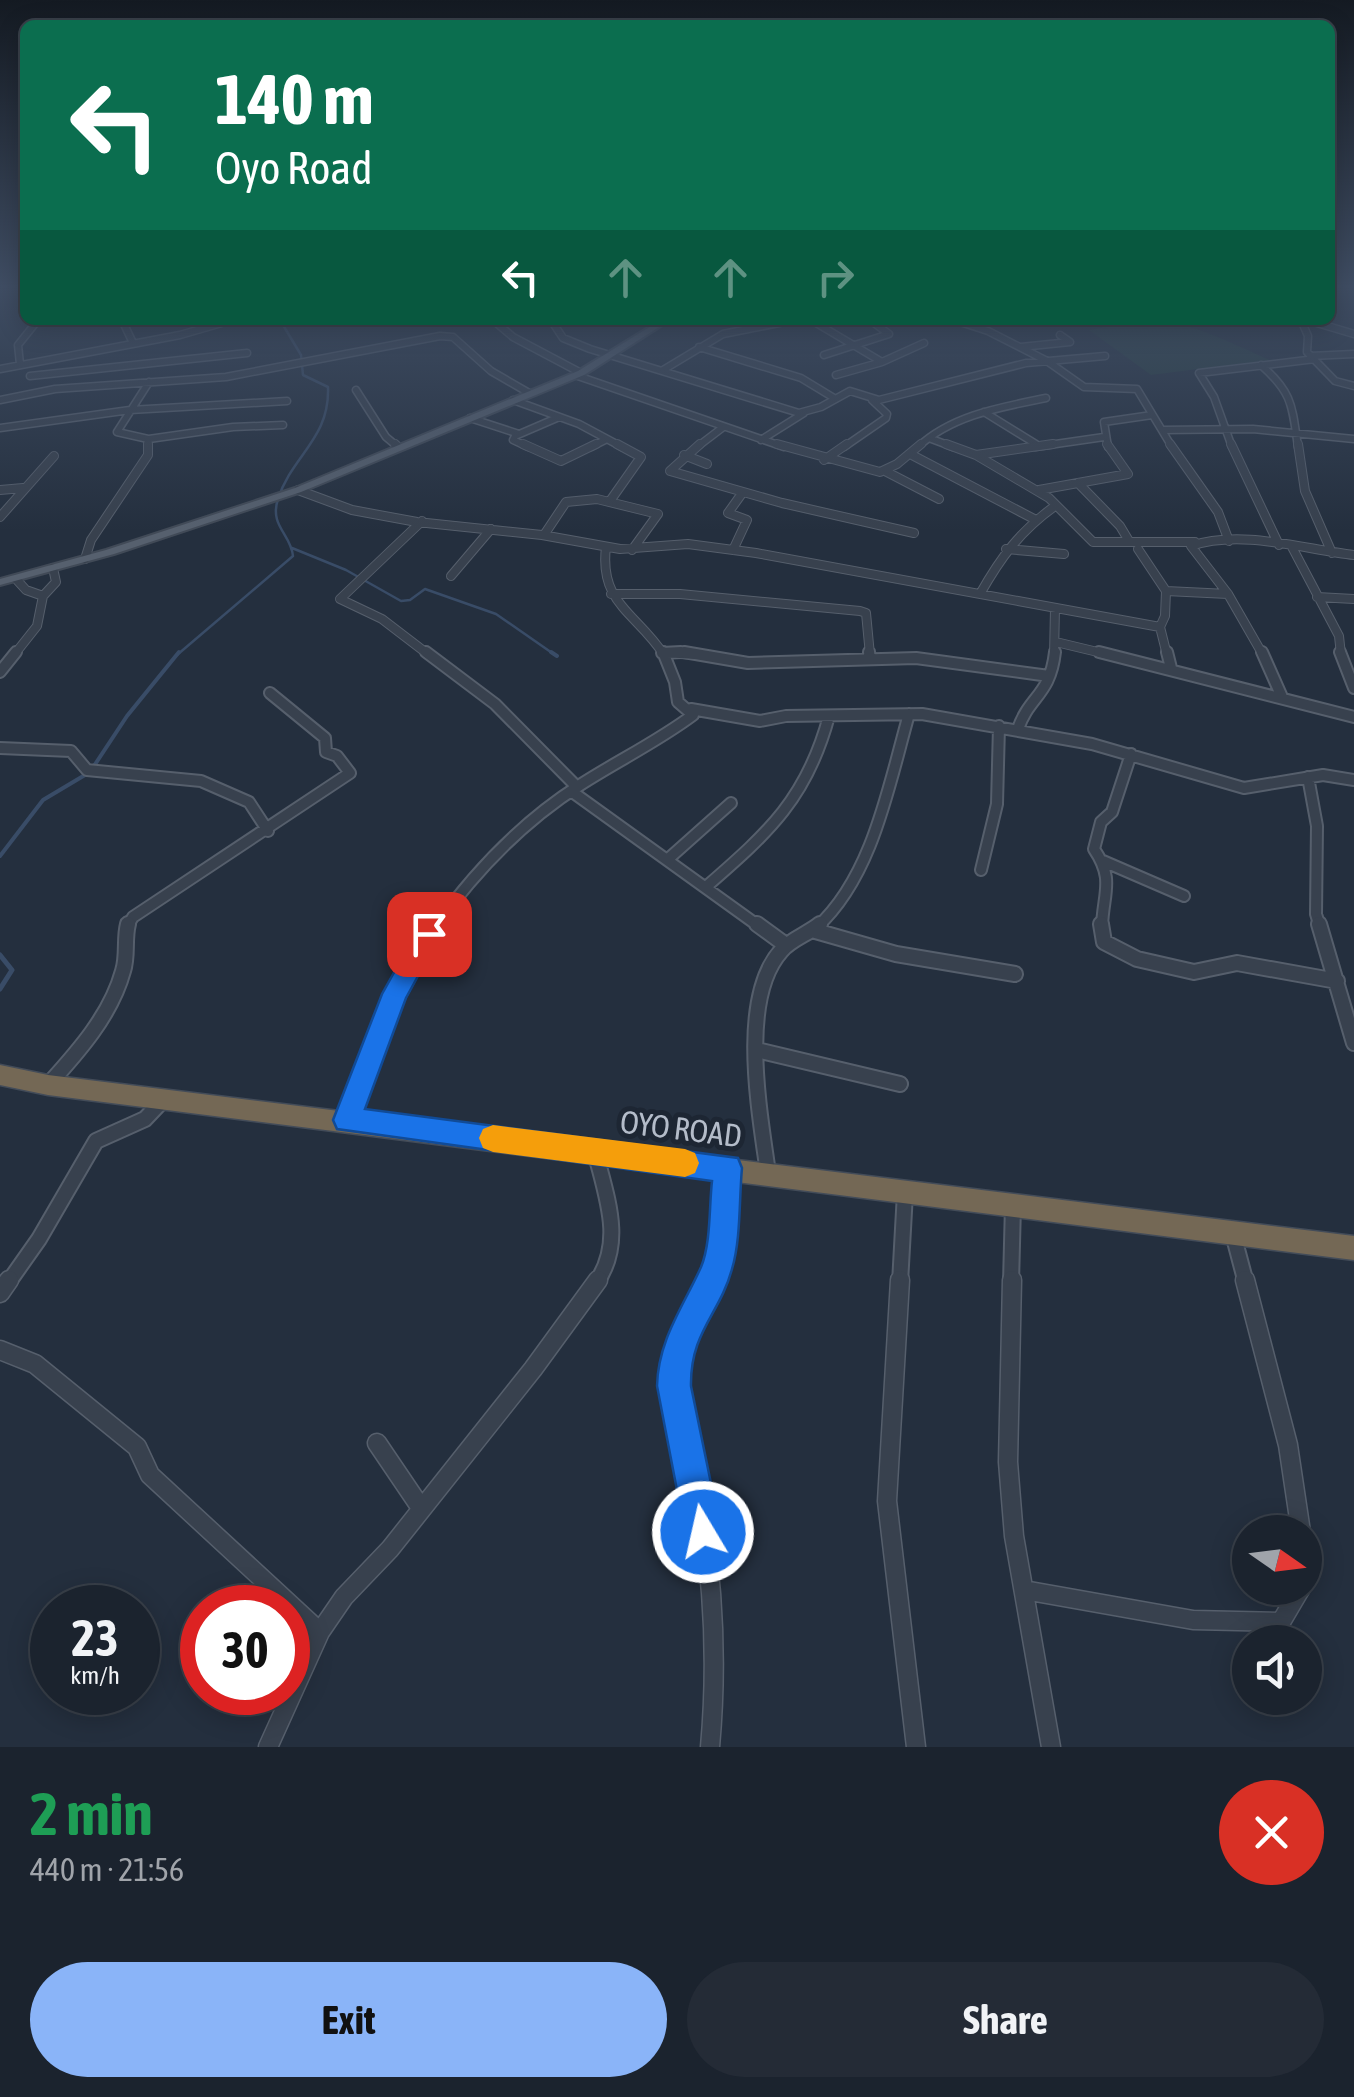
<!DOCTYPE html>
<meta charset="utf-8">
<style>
:root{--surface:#1b232e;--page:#242b36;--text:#f1f3f6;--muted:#a0a4aa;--line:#39404a;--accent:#8ab4f8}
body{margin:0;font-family:"Asap Condensed",sans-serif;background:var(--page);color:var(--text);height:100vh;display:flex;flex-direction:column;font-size:38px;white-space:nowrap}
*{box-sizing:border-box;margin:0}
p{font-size:32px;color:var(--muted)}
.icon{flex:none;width:55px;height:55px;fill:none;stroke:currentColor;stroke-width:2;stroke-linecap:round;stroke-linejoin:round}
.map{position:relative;height:1747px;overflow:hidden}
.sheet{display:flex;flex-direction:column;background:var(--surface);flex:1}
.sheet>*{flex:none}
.banner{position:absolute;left:20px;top:20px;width:1315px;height:305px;border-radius:15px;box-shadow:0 5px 25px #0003,0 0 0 2px var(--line);background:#0b6e4f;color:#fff;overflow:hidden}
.needle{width:65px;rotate:104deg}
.tools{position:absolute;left:1232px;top:1515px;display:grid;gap:20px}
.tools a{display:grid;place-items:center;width:90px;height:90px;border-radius:50%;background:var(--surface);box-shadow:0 5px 25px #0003,0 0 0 2px var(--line);font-size:50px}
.speed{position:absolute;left:30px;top:1585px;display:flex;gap:20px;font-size:50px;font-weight:700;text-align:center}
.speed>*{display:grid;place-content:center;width:130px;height:130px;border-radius:50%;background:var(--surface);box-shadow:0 5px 25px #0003,0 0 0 2px var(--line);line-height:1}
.speed small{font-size:25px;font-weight:400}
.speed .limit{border:15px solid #d22;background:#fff;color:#111}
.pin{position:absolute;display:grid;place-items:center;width:85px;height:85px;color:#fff;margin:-42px;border-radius:20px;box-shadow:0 5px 15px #0006}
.me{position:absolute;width:110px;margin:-55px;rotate:351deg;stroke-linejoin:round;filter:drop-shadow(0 0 8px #0008)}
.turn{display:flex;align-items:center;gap:35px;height:210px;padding:0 30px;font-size:45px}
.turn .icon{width:130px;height:130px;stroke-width:2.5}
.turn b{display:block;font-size:70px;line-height:85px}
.lanes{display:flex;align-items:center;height:95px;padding:0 30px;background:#0003;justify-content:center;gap:50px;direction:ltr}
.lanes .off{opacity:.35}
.round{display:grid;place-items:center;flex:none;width:105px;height:105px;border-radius:52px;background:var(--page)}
.overview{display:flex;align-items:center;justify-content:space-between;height:170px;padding:0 30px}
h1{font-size:60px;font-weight:700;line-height:75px;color:#1e9e55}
.action{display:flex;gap:20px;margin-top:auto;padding:20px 30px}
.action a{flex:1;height:115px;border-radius:60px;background:var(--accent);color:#111;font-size:40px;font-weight:700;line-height:115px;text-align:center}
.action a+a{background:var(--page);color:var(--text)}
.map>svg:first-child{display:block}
.green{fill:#263c3f}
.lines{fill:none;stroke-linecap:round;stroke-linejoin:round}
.stream-far2{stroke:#394c67;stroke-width:2.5}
.stream-far1{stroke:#394c67;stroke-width:4}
.stream{stroke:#394c67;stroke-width:5}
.minor-far4-casing{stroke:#565f6c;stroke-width:9}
.minor-far3-casing{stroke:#565f6c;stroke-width:10}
.minor-far2-casing{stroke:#565f6c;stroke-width:14}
.minor-far1-casing{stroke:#565f6c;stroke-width:18}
.minor-casing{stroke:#565f6c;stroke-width:21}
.major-casing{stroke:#414a57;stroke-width:4}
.highway-casing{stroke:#434c59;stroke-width:3}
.minor-far4{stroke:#38414e;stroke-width:6}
.minor-far3{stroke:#38414e;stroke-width:8}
.minor-far2{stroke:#38414e;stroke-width:10}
.minor-far1{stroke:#38414e;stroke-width:14}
.minor{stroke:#38414e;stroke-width:18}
.major{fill:#56606e;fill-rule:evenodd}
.highway{fill:#746855;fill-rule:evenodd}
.route{fill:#1a73e8;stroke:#114b97;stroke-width:2.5}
.slow{fill:#f59e0b}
.labels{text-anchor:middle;stroke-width:10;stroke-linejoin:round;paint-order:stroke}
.near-street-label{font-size:32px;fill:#b4bcc9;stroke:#1d2633}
</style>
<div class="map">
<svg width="1354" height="1747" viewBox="0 0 1354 1747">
<rect width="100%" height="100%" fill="#242f3e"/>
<path class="green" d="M1147,320c41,0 86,24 123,40l-119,15 -62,-45z"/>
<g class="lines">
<path class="stream-far2" d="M292,548l54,22 55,31 9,-1 15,-11 71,25 59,41
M177,655l116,-99c-2,-22 -24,-30 -15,-57 14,-44 52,-60 50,-112l-25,-12 -2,-20 -21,-35"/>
<path class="stream-far1" d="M551,652l6,4
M0,856l43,-56 47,-28 37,-56 52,-64"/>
<path class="stream" d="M0,955l12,15 -12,19"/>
<defs>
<path id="minor-far4" d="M122,320l11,23
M493,320l20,17 68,36
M551,320l12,18 27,11 209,64 22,-6 29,-16 29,9 147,-37 79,-7
M811,320l71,42 -46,13
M954,320l34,11 59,30 37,26 53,2 35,58
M1301,320l7,16 -1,16 28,29 19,5
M1307,320l47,14
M699,347l102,31 33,20
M1021,347l49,-5 -10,-7
M824,355l65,-21 -19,-14
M1310,356l44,-2
M882,362l42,-19
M20,364l-2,-19 20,-25
M1261,365c32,28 31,41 37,82
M0,369l180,-34 52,-15
M663,370l60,-36 71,-14
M575,375l209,72
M30,376l217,-23
M356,390l30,47 12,10
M0,400l55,-11 171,-12 214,-41 13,1 38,34 38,22
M513,400l66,24 43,23
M984,412l52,32
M470,418l49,16
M0,428l130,-18 157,-9
M1162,430l91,-1 101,10
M929,438l24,9
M149,439l84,-12 50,-2
M761,440l43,-27
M148,447v-8l-31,-7 32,-50
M528,447l-15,-7 2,-4 44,-19
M591,447l14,-7
M697,447l25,-19
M844,447l42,-29 1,-4 -15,-14
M918,447c34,-32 84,-40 128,-49
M1035,447l69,-10
M1108,447l-4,-25 48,-7
M1232,447l-18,-50 -15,-24 116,-14"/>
<path id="minor-far3" d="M395,444l3,3
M523,444l38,17 35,-17
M700,444l-30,27 112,32 132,30
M777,444l103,28 17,-8 24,-20
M946,444l30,11 77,-11
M1170,444l48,68 11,29
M1231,444l48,101
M1298,444l7,47 27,62
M684,455l23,9
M912,455l124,65
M976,455l73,43 44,44h102
M824,460l23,-16
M885,471l54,28
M1078,483l42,43 9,15
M0,490l23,-2
M298,490l54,20 65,12 125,13 78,14 68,-5 68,9 404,74
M1039,490l89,-16 -21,-30
M610,501l31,-44 -24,-13
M0,517l54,-61
M422,521l-82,78 42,20 47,36
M544,535l22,-33 31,-3 61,15 -26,36
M606,547c-7,57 31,66 58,108
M1292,547l47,89 2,19
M1006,549l58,5
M1138,549l28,42 -1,25 -5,11 7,28
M733,550l14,-30 -19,-7 15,-21
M85,559l6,-19 57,-85v-11
M451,576l40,-47
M16,579l10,11 17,6
M1166,591l62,3
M611,594h69l180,17 6,2 4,42
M980,594c21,-37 40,-63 75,-88
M1317,597l37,2
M1056,642l54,13
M662,653l36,2
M14,655l23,-29 6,-30 13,-14 -3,-14
M1054,655l1,-47
M1263,655l-35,-61 -37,-48c50,-17 112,3 163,9"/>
<path id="minor-far2" d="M426,652l69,52 82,83
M684,652l64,11 168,-5 133,18
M869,652l1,7
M1099,652l255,65
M1167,652l4,16
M1262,652l20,45
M1340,652l14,36
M662,653l19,-1
M0,672l16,-20
M691,709l69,12 26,-5 136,-2 170,30 152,44 79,-13 31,5
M1018,729c11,-33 32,-33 37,-77
M0,748l71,3 16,19 114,11 48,21 19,29
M1308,777l9,49 -1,88 4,13
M571,791l189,136
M667,860l64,-57
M1103,861l81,35
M981,870l16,-66 2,-78
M707,886c62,-54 100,-88 122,-170
M127,927l6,-10 217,-144 -13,-17 -11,-4 -1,-14 -55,-45
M435,927c40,-56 87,-105 145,-142 37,-24 77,-43 113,-70l-15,-13 -3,-20 -12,-30
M817,927c56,-51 72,-143 92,-213
M1102,927c1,-34 13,-47 -8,-78l7,-27 11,-10 19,-58"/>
<path id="minor-far1" d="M757,924l26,19
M1101,924l3,18 33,17 57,13 43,-9 100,18
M1319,924l35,119
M812,930l84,24 119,20
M757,1050l143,34
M48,1085c30,-33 63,-70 75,-114 5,-15 1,-32 5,-47
M346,1120l38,-99 53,-97
M595,1151c11,45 30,91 1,132
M768,1173c-8,-59 -30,-174 13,-222 10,-12 27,-17 39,-27
M1233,1234l13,49
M8,1283l31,-44 57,-98 49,-22 18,-19
M711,1283l12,-40 5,-75
M900,1283l5,-90
M1011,1283l2,-78"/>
<path id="minor" d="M900,1280l-13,221 29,246
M1012,1280l-4,182 6,74 37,211
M1245,1280l43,165 13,87
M0,1293l9,-13
M0,1350l35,14 102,83 13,28 170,157
M377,1443l44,65
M1024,1590l169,30 88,2 20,-34
M268,1747l52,-115 24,-35 46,-48 143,-180 65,-89
M710,1747c7,-77 4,-155 -8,-231 -9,-49 -34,-102 -27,-152 4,-31 24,-57 38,-84"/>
<path id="major" d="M661,320h9l-86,55 -283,117 -187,62 -114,31v-6l106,-29 189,-62 283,-117z"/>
<path id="highway" d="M0,1065l48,10 1306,161v24l-1306,-165 -48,-10z"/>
</defs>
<use href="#minor-far4" class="minor-far4-casing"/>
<use href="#minor-far3" class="minor-far3-casing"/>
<use href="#minor-far2" class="minor-far2-casing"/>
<use href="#minor-far1" class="minor-far1-casing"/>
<use href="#minor" class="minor-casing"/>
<use href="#major" class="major-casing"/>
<use href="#highway" class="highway-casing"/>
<use href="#minor-far4" class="minor-far4"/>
<use href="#minor-far3" class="minor-far3"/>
<use href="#minor-far2" class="minor-far2"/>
<use href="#minor-far1" class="minor-far1"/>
<use href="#minor" class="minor"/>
<use href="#major" class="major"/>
<use href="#highway" class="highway"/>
</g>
<linearGradient id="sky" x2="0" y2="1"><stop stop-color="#141a22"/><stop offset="0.54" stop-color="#3f4d63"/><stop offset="1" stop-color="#3f4d63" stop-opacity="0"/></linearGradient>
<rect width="1354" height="531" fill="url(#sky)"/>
<path class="route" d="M429,924l8,2 4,8 -35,64 -41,111 373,49 4,10c-3,32 -1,71 -10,101 -12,45 -42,63 -41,117l30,146 -5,12 -13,6 -13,-6 -5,-12 -28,-146c1,-46 26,-79 44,-119 10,-24 8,-60 11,-86l-375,-52 -4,-9 49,-126 38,-68z"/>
<path class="slow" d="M493,1125l192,24 10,4 4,10 -4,10 -10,4 -192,-25 -10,-4 -4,-10 4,-9z"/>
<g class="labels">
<g class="near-street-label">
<text transform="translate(681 1129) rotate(7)" y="11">OYO ROAD</text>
</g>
</g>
</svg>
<div class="tools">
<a><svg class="needle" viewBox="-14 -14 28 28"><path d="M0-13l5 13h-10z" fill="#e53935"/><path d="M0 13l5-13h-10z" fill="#a0a4aa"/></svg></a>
<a><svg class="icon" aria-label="sound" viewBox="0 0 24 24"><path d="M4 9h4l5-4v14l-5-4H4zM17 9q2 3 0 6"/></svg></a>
</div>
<div class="speed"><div>23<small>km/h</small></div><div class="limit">30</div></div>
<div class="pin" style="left:429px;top:934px;background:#d93025"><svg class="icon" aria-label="arrive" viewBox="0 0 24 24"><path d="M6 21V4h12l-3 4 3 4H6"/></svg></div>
<svg class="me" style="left:703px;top:1532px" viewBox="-20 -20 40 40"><circle r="17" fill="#1a73e8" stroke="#fff" stroke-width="3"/><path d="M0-11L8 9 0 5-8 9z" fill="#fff"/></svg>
<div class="banner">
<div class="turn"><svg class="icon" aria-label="left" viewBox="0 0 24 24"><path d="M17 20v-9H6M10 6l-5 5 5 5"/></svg><div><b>140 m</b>Oyo Road</div></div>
<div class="lanes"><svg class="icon" aria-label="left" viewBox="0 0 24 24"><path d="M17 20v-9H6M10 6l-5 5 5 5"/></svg><svg class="icon off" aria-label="ahead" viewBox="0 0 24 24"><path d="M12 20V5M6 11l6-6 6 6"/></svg><svg class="icon off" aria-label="ahead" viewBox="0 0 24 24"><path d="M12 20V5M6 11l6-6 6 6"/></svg><svg class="icon off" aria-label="right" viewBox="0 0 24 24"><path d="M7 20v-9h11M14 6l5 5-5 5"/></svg></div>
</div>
</div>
<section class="sheet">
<div class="overview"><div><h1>2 min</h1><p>440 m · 21:56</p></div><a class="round" style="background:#d93025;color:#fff"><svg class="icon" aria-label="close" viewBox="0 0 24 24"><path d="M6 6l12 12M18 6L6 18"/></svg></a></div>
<div class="action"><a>Exit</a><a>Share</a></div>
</section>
